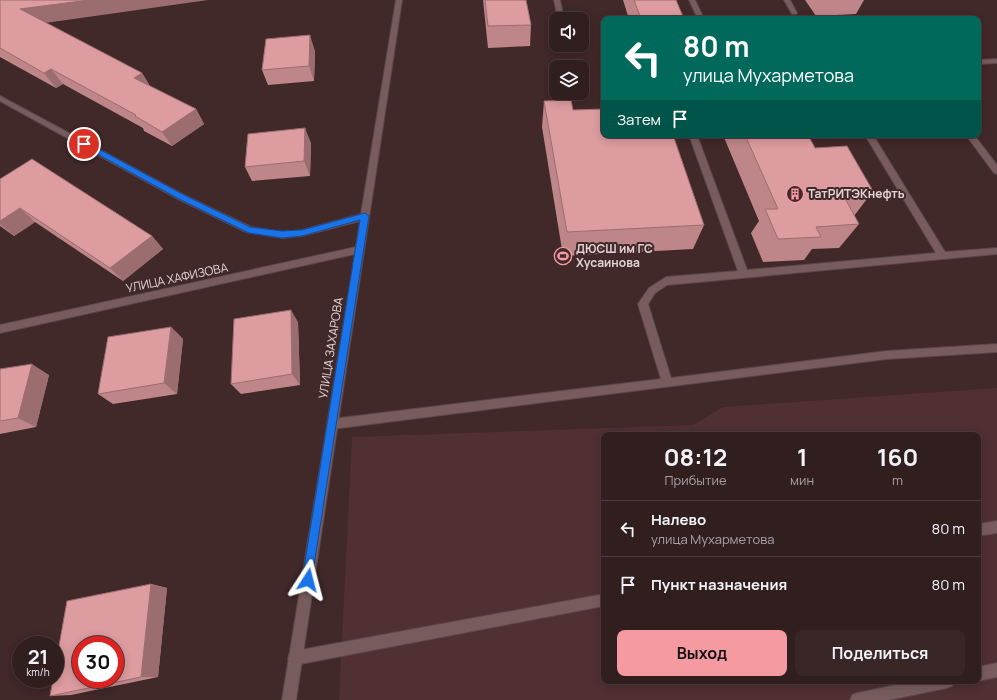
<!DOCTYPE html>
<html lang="ru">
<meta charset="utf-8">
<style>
:root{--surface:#311e1f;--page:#392728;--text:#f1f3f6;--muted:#a8a2a4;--line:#4c3c3d;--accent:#f49aa0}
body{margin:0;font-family:Manrope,sans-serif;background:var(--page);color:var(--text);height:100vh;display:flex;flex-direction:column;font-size:15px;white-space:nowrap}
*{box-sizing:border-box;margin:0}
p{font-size:13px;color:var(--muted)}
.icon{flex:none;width:22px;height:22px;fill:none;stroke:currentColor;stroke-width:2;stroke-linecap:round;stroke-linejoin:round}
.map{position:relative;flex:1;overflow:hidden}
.drawer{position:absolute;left:601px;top:432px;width:380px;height:252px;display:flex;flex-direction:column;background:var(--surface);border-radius:8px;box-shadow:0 2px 10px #0003,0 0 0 1px var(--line)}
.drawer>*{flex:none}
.hud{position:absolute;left:601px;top:16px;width:380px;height:122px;border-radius:8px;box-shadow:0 2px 10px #0003,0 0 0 1px var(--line);background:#00695c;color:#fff;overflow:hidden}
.buttons{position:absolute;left:549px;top:12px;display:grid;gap:8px}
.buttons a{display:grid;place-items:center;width:40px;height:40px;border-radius:8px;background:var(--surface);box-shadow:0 2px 10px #0003,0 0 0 1px var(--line);font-size:20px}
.speed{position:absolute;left:12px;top:636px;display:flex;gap:8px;font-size:20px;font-weight:700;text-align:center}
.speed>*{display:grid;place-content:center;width:52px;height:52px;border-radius:50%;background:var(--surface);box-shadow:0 2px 10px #0003,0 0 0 1px var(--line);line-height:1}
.speed small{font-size:10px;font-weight:400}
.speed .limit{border:6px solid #d22;background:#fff;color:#111}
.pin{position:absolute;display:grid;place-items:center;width:34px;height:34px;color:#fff;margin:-17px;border:2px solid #fff;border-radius:50%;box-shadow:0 1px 4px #0007}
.me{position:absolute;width:44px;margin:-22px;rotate:9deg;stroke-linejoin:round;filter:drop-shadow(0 0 3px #0008)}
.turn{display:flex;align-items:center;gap:14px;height:84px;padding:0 16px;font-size:18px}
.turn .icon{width:52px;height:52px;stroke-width:2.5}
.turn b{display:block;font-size:28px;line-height:34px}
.then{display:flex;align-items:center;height:38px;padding:0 16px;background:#0003;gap:8px;font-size:15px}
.eta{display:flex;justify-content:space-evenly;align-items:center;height:68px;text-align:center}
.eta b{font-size:24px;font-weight:700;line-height:28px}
.primary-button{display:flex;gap:8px;margin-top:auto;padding:8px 16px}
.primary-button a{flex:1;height:46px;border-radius:8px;background:var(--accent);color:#111;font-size:16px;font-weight:700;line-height:46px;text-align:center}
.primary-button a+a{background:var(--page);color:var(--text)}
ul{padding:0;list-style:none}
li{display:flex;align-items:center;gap:12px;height:56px;padding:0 16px;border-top:1px solid var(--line)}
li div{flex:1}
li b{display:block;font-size:15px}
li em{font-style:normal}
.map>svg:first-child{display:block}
.built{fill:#503032;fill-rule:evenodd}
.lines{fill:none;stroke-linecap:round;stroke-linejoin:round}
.lane-casing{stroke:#5b4647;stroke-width:2}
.street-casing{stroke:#5b4647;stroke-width:2}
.lane{fill:#785c5d;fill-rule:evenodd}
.street{fill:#785c5d;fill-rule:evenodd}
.wall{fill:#be8689}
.shaded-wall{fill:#9b6d6f}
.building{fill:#dd9c9f;stroke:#9b6d6f;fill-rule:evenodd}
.route{fill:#1a73e8;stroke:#114b97}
.labels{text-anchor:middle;stroke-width:4;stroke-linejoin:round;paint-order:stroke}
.poi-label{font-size:12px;font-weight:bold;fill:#e2d1d1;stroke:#412829;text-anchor:start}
.street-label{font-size:12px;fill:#e2d1d1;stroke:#412829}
</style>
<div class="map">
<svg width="997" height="700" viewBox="0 0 997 700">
<rect width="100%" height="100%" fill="#412829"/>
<path class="built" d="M997,388v312h-658l13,-263 341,-12 30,-18zM604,435h374v246h-374z"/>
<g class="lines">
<defs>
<path id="lane" d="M554,0h6l4,19h-6z
M689,0h6l9,19h-6z
M784,0h6l7,13 -1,1h-4z
M997,59v4l-19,1v-4z
M689,135h8l50,135 189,-17 -71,-118h8l72,117 52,-4v6l-330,31 -12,8 -7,11 23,74 216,-27 110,-7v8l-110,7 -555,70 -4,-1 -1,-4 1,-4 4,-1 329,-40 -23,-75 11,-16 17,-11 72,-6z
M966,135h8l23,30v9l-3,-1z
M997,521v12l-19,3v-12z
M604,594v12l-309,59 -5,-2 -2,-5 2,-5 5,-2z
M997,663v14l-19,4v-14z
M915,681h39l-2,5 -5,2 -58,12h-39l2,-5 5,-2z"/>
<path id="street" d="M396,0h6l-106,700h-14l73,-446 -355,79v-8l356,-78 4,-26 -58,15 -20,2 -36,-6 -68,-33 -178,-98v-5l184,99 67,32 31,5 20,-2 59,-16z"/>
</defs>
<use href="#lane" class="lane-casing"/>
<use href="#street" class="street-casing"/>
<use href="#lane" class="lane"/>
<use href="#street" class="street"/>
</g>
<path class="wall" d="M0,0l142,73 8,13 46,23 8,15 -32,22 -28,-15 -1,-3 -80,-44 -7,4 -56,-31z
M483,0h43l5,25 -1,21 -42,2z
M623,0h53l8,19h-55z
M805,0h59l-8,14 -40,2z
M315,51l-1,30 -46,4 -6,-15z
M544,101l29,9 131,115 -11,24 -130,7 -21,-129z
M723,135h85l7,13 58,43 -19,25 5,8 -20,24 -27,1 -8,11 -41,2 -12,-29 8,-12z
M311,143l-1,33 -58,5 -7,-14z
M0,179l152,57 11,13 -40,32 -88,-59 -21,14 -14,-10z
M298,322l2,63 -59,9 -10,-10z
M171,327l12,12 -6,55 -64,10 -15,-10z
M0,369l49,6 -13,52 -36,7z
M151,584l16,4 -9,89 -87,18 -21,1z"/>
<path class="shaded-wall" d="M89,0h119l-177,25 -11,-16z
M310,35l5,16 -1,30 -5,-15z
M51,69l12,15 -7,4 -12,-15z
M142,73l9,15 -17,-10z
M196,109l8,15 -32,22 -10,-14z
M305,128l6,15 -1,33 -6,-15z
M20,208l15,14 -21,14 -14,-12v-3z
M152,236l11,13 -40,32 -13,-13z
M291,310l7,12 2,63 -8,-11z
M171,327l12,12 -6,55 -13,-11z
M32,364l17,11 -13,52 -18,-9z
M151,584l16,4 -9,89h-17z"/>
<path class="building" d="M0,0h89l-69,9 122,64 -8,5 62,31 -34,23 -27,-16 1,-1 -85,-46 -7,4 -44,-25z
M485,0h41l5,25 -43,1z
M634,0h42l8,19h-43z
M310,35l-1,31 -47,4 4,-31z
M571,100l2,10 31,-1v26h69l31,90 -137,7 -23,-131z
M305,128l-1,33 -59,6 3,-33z
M745,135h63l7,13 32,-2 26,45 -31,2 17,31 -43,3 5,10 -43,2 -13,-30h13z
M32,159l120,77 -42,32 -90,-60 -20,13v-42z
M291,310l1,64 -61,10 3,-65z
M171,327l-7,56 -66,11 10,-57z
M32,364l-14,54 -18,3v-52z
M151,584l-10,93 -91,19 3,-17h2v-11l12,-67zM81,645h34v34h-34z"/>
<path class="route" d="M84,141l100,54 66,32 32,4 20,-1 63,-17 4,3 -58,368 -3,2 -4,-2 -2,-4 58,-360 -58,16 -20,2 -33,-5 -70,-34 -98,-54 -1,-1z"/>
<defs>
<symbol id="building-ring" viewBox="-11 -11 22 22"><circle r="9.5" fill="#412829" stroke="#f49aa0" stroke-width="1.5"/><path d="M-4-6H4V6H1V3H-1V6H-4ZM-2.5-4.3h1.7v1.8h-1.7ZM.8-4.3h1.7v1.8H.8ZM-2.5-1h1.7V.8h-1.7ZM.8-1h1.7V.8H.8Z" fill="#f49aa0"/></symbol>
<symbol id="stadium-ring" viewBox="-11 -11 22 22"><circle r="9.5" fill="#412829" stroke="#f49aa0" stroke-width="1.5"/><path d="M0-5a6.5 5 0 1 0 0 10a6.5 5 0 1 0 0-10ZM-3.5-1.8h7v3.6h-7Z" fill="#f49aa0"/></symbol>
</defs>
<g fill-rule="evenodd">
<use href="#building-ring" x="785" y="184" width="20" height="20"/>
<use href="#stadium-ring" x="553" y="246" width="20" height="20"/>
</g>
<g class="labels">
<g class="poi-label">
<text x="808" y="198">ТатРИТЭКнефть</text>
<text x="576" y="253">ДЮСШ им ГС<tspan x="576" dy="14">Хусаинова</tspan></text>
</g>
<g class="street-label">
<text transform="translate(177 278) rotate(-12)" y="4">УЛИЦА ХАФИЗОВА</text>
<text transform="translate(331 348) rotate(-81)" y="4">УЛИЦА ЗАХАРОВА</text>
</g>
</g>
</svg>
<div class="buttons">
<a><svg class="icon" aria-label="sound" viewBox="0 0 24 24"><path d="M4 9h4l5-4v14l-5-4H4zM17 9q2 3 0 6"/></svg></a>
<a><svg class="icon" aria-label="layers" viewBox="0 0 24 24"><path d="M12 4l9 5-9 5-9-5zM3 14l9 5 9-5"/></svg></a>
</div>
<div class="speed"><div>21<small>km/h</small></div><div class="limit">30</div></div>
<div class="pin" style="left:84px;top:144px;background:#d93025"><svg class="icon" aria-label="arrive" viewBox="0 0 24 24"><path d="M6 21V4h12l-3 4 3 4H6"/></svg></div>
<svg class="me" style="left:308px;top:580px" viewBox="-20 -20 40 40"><path d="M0-17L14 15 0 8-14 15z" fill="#1a73e8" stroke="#fff" stroke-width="4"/></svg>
<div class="hud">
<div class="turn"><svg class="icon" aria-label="left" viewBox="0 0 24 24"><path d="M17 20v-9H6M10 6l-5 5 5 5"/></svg><div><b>80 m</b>улица Мухарметова</div></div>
<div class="then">Затем<svg class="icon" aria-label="arrive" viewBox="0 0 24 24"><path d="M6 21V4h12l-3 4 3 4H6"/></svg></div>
</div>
<section class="drawer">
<div class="eta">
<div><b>08:12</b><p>Прибытие</p></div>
<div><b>1</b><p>мин</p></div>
<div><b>160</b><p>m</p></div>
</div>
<ul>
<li><svg class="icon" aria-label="left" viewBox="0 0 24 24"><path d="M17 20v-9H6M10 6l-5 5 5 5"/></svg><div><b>Налево</b><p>улица Мухарметова</p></div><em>80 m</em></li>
<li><svg class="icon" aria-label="arrive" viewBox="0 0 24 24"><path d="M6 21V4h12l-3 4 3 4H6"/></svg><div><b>Пункт назначения</b></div><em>80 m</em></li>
</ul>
<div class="primary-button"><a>Выход</a><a>Поделиться</a></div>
</section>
</div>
